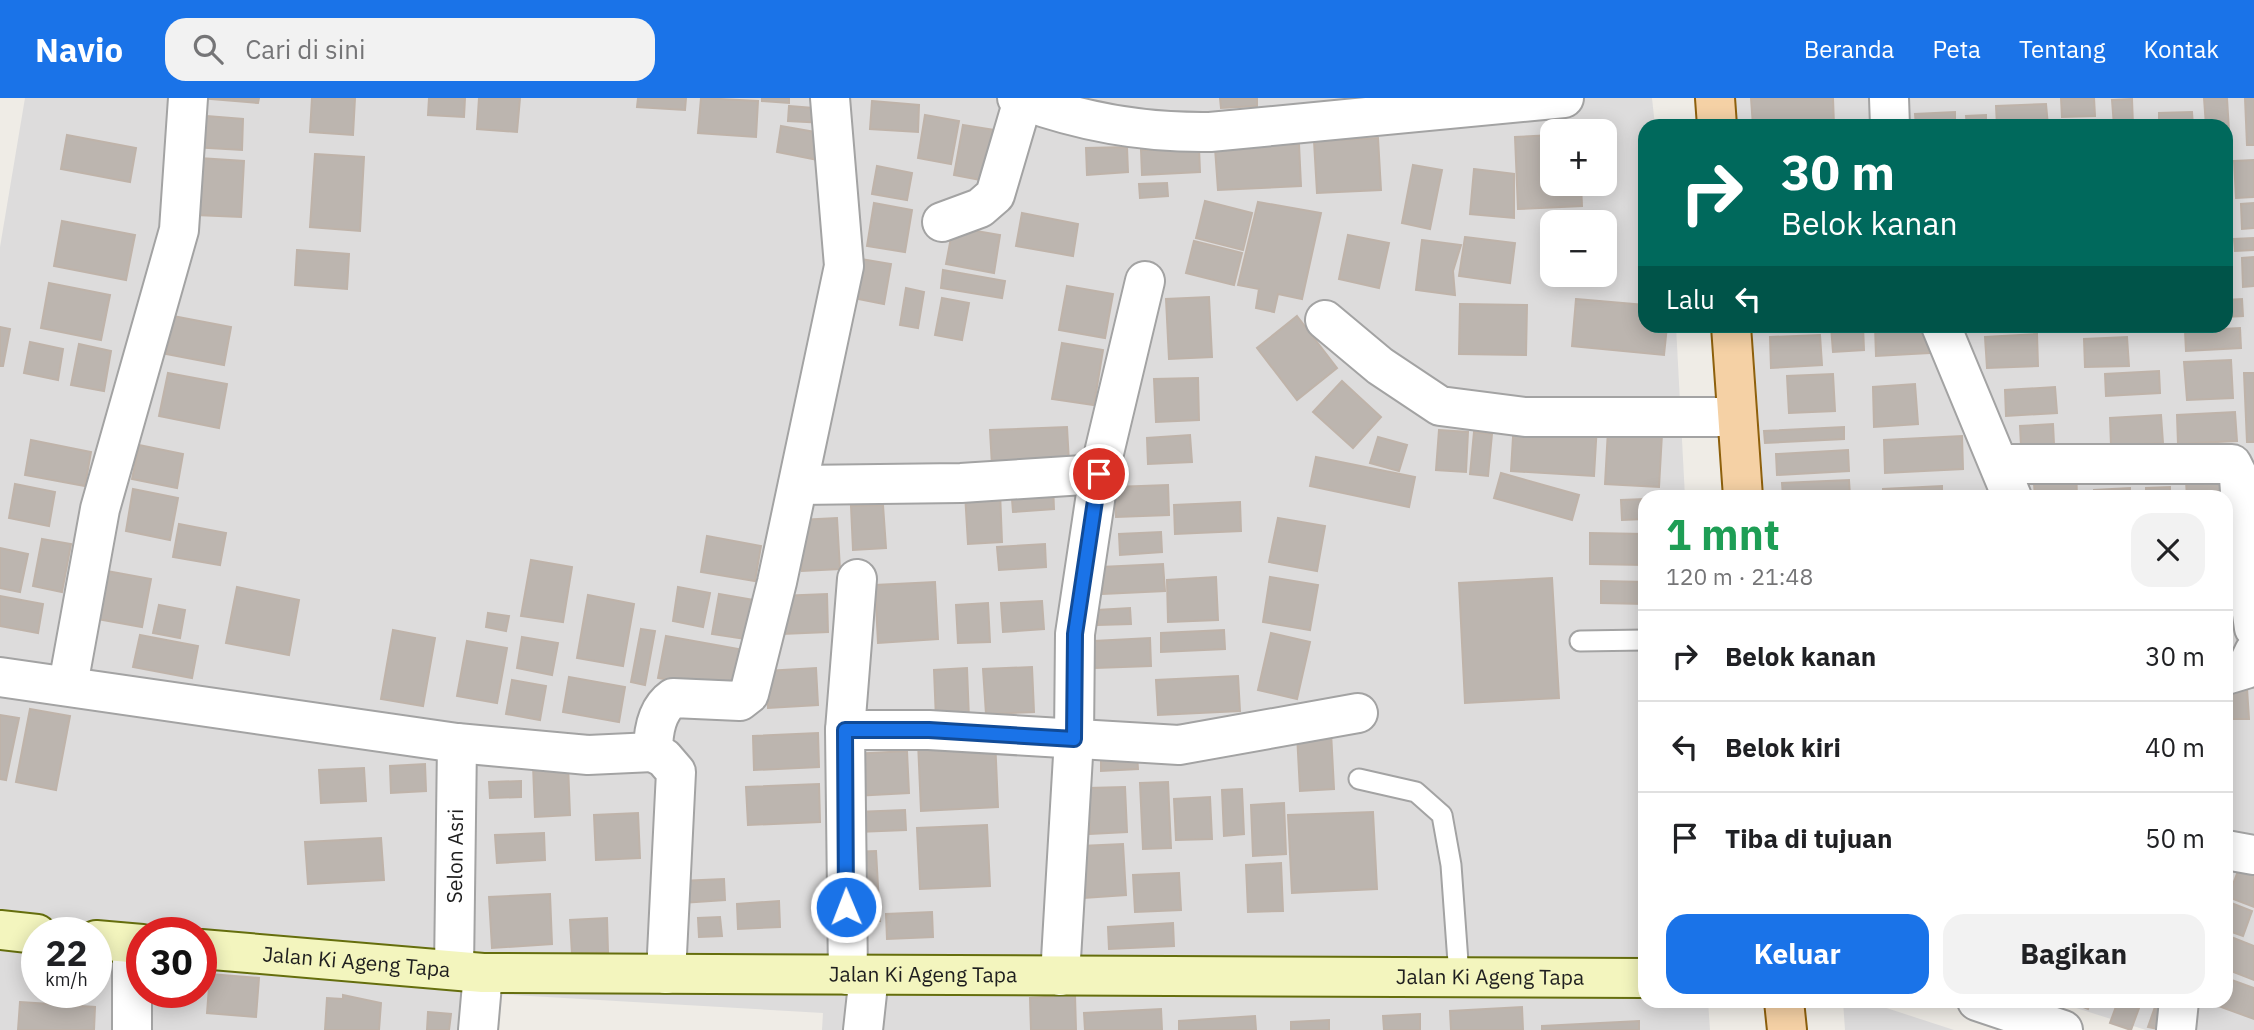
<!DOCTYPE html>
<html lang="id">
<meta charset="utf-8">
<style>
:root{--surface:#fff;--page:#f2f2f2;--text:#202124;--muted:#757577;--line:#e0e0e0;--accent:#1a73e8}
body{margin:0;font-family:"IBM Plex Sans",sans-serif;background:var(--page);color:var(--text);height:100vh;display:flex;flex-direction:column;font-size:26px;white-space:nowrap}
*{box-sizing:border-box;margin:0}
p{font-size:23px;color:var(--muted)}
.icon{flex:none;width:38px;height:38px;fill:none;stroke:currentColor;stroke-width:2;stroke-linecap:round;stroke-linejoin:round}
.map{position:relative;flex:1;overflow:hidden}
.panel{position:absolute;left:1638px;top:392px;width:595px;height:518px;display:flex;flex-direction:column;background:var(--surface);border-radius:21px;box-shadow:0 4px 18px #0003}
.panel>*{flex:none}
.banner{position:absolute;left:1638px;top:21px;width:595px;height:214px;border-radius:21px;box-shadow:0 4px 18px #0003;background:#00695c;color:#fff;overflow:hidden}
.fabs{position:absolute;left:1540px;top:21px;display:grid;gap:14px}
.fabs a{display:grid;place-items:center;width:77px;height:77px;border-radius:14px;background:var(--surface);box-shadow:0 4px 18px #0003;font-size:35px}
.speed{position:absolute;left:21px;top:819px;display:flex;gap:14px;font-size:35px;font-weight:700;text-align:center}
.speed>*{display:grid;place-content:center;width:91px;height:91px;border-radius:50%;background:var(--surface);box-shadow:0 4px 18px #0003;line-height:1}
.speed small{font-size:18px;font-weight:400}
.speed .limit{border:10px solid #d22;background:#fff;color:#111}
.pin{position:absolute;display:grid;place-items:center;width:60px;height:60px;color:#fff;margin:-30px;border:4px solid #fff;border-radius:50%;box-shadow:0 2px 7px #0007}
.me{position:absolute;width:77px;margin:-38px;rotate:359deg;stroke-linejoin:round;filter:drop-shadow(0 0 5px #0008)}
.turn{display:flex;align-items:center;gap:24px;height:147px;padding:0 28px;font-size:32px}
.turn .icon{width:91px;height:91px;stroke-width:2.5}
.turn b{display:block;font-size:49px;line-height:60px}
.then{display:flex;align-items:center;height:66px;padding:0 28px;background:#0003;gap:14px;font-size:26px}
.round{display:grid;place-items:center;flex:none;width:74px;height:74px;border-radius:21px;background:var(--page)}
.head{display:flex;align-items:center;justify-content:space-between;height:119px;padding:0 28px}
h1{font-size:42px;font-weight:700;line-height:52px;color:#1e9e55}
.primary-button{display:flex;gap:14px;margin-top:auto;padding:14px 28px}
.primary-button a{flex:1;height:80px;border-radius:21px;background:var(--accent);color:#fff;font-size:28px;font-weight:700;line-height:80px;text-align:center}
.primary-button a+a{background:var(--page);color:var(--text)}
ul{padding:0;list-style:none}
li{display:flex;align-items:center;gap:21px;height:91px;padding:0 28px;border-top:2px solid var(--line)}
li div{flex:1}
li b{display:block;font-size:26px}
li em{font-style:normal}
header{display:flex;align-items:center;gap:42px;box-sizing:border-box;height:98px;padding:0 35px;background:var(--accent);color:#fff}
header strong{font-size:33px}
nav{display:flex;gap:38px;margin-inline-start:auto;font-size:24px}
.search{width:490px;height:63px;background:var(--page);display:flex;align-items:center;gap:18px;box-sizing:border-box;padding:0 24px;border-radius:21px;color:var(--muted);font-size:26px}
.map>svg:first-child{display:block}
.residential{fill:#dddcdc;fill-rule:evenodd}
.building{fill:#bcb5af;stroke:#bfb3a9;stroke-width:2}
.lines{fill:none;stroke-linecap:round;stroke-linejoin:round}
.lane-casing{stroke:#a3a3a3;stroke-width:23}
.street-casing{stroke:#a3a3a3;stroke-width:42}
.secondary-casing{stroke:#656e0d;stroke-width:42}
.primary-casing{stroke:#8e600c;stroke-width:42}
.lane{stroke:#fff;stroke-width:19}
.street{stroke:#fff;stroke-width:38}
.secondary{stroke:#f3f5be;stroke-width:38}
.primary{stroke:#f5d1a5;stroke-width:38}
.route-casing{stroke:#114b97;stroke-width:18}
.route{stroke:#1a73e8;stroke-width:12}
.labels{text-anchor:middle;stroke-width:5;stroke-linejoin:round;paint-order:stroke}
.street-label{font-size:21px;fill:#1f1f1f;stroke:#fff}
</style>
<header>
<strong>Navio</strong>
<div class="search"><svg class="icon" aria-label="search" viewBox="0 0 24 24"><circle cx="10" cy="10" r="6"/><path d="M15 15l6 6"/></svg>Cari di sini</div>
<nav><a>Beranda</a><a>Peta</a><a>Tentang</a><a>Kontak</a></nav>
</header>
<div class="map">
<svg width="2254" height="932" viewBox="0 0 2254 932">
<rect width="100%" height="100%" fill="#efece6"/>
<path class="residential" d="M25,0h1627l3,28h-10v200h31l9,171h-40v504h63l2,29h-888l1,-17 -328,-19 -3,36h-492v-783zM1552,33h53v53h-53zM1552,124h53v53h-53zM37,835h59v59h-59zM142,835h59v59h-59z
M1735,0h519v932h-108l-92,-29h172v-504h-462l-12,-171h474v-200h-489z
M1843,903h22l89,29h-109z"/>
<path class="building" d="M199,0h60l-1,5z
M312,0h43l-2,37 -43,-3z
M429,0h36l-1,19 -36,-2z
M479,0h41l-3,34 -40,-3z
M638,0h48l-1,12 -48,-3z
M701,0l57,3 -2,36 -58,-4z
M762,0h27v5l-27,-2z
M1220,0h37v8l-36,2z
M1751,0h82l1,28h-81z
M2061,0h33l1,18 -33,1z
M2204,0h23l5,83h-6v-55h-20z
M2245,0h9v47h-7z
M2132,1l1,27h-19l-2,-26z
M872,3l47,4 -1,27 -48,-3z
M2046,6l2,22h-51l-1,-20z
M789,8l37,3 -1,14 -37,-2z
M1955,14v14h-39l-1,-12z
M2192,14l1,14h-34v-13z
M194,17l49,4 -1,31 -50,-3z
M925,17l34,6 -8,43 -33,-6z
M1986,17v11h-19l-1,-10z
M963,27l32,5 -9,51 -32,-6z
M781,28l46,8 -4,27 -46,-9z
M67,37l69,13 -6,34 -69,-13z
M1552,37v49h29l1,22 -64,3 -3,-72z
M1378,40l3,52 -64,3 -3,-52z
M1299,46l2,42 -83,4 -3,-42z
M1127,49l1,25 -41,3 -1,-27z
M1199,50l1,24 -58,3 -1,-25z
M315,56l49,3 -4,74 -50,-4z
M199,60l45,3 -3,56 -45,-2z
M2254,62v37l-18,1 -2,-37z
M1413,67l29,5 -12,59 -28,-6z
M877,68l35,7 -5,27 -35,-6z
M1474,71l40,5v44l-44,-4z
M1167,85l1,13 -28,2 -1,-14z
M1205,103l47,12 -9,37 -47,-12z
M1258,104l63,11 -19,86 -24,-5 -4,18 -18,-4 3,-19 -21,-4z
M874,105l38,7 -7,42 -38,-6z
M2254,105v25l-12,1 -1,-25z
M1022,115l56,11 -5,32 -57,-10z
M1558,120l49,2 -2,34v-32h-48z
M62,123l73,14 -9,45 -72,-14z
M953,129l47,8 -6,38 -48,-9z
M1348,137l41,8 -10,45 -40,-9z
M1465,139l50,6 -5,40 -51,-7z
M2254,140v12l-19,1 -1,-12z
M1422,142l39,5 -8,26 2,24 -39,-5z
M1194,143l48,12 -8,32 -48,-12z
M297,152l52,4 -2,35 -52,-4z
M2254,159v29l-11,1 -1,-29z
M855,160l36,6 -7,40 -36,-7z
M943,172l62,11 -3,17 -61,-10z
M49,185l61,12 -9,45 -60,-12z
M1067,188l46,8 -8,44 -46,-8z
M906,190l18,4 -6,36 -18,-3z
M1209,199l3,60 -43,2 -3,-60z
M942,200l27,5 -7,37 -27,-5z
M1576,201l69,6v21h22l-3,29 -92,-9z
M2242,201l1,17 -17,1v-17z
M1460,206l67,1 -1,50 -67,-1z
M173,218l58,11 -7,38 -58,-11z
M1297,218l40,52 -40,32 -40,-52z
M1831,228h32l1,24 -31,2z
M1875,228h52l2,27 -53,3z
M2046,228h34l1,4 -35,1z
M2105,228h38v3l-37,2z
M0,229l10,2 -7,37h-3z
M2240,230l1,20 -55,3 -1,-20z
M2037,236l1,32 -51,2 -2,-31z
M1820,237l2,30 -51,3 -1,-31z
M2127,239l2,29 -44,1 -1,-28z
M30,244l33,7 -5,31 -34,-7z
M1062,245l41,7 -9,55 -42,-6z
M79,246l32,7 -7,40 -33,-6z
M2231,262l2,38 -46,2 -3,-38z
M2159,273l1,22 -54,3 -1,-22z
M168,275l59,11 -8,44 -60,-12z
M2244,275h10v69h-7z
M1833,276l2,37 -46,2 -2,-37z
M1198,280l1,42 -43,2 -2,-43z
M1342,283l39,36 -28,31 -40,-36z
M1915,286l3,40 -44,3 -1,-40z
M2055,289l2,26 -51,3 -1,-26z
M2235,314l2,29 -59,3 -1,-29z
M2161,317l2,28 -52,2 -1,-27z
M1514,322l83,4 -3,52 -83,-5z
M2053,326l1,20 -33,2 -1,-20z
M1067,329l2,35 -77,4 -2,-36z
M1844,329v12l-79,4 -1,-12z
M1439,332l29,2 -2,40 -30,-2z
M1608,332l54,4 -3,53 -54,-3z
M1474,334l18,2 -4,42 -18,-2z
M1190,337l2,27 -44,2 -1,-26z
M1962,338l1,33 -78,4 -1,-33z
M1378,339l29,8 -8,26 -29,-8z
M31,342l60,12 -6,34 -60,-11z
M139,347l44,9 -6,34 -45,-9z
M1848,352l1,21 -72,4 -1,-21z
M1316,359l99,20 -6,30 -99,-21z
M2076,370l1,29h-42l-2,-27z
M1501,375l78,22 -7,25 -78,-22z
M2222,381l1,18h-36l-1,-16z
M1849,382l1,17h-67l-1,-14z
M15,386l40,8 -6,34 -40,-8z
M1053,386l1,25 -41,3 -2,-26z
M1168,387l1,30 -53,2 -2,-30z
M1942,388v11h-59v-8z
M2170,389v10h-24v-9z
M2130,390v9h-36v-7z
M133,391l45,9 -8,42 -44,-9z
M1000,394l2,50 -34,2 -3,-51z
M1645,401v20l-23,1 -1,-20z
M1240,404l1,29 -66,3 -1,-29z
M883,407l3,43 -33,2 -2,-44z
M837,420l3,51 -38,2 -3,-51z
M1278,420l47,8 -8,45 -48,-9z
M179,426l47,9 -6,32 -47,-8z
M1161,434l1,20 -42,3 -1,-21z
M1590,435l55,1v31l-55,-1z
M707,438l54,10 -6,35 -54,-9z
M42,441l29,5 -9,48 -29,-6z
M1045,446l1,23 -47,3 -2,-23z
M0,450l28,6 -8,38 -20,-4z
M531,462l41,7 -9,55 -42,-6z
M1163,466l2,27 -62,3 -2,-27z
M107,473l44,8 -9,48 -45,-8z
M1216,479l2,43 -50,2 -1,-42z
M1270,479l48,8 -8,45 -47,-8z
M1552,480l7,120 -94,5 -6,-120z
M1601,483l44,1v22l-44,-1z
M935,484l3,57 -60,4 -3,-58z
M237,489l62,13 -10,55 -63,-12z
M678,489l32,6 -7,34 -30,-6z
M719,496l41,7 -7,39 -41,-6z
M827,496l1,38 -46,2 -3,-38z
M588,497l46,9 -11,62 -46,-8z
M0,498l43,8 -5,29 -38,-7z
M1042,503l2,28 -41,3 -2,-29z
M988,505l2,39 -32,1 -2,-38z
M159,507l26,5 -5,28 -27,-5z
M1130,510l1,16 -33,1 -1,-15z
M488,515l21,3 -3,15 -20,-4z
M641,531l14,2 -10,54 -14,-3z
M393,532l42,8 -12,68 -42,-7z
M1224,532l1,19 -64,3v-19z
M1271,535l39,9 -13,57 -39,-9z
M140,537l58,11 -6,32 -59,-11z
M666,538l78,14 -6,42 -80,-14z
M522,539l36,6 -6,32 -35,-7z
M1150,540l1,28 -56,2 -1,-27z
M467,543l40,7 -10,55 -40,-7z
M1032,569l2,45 -48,2 -3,-45z
M816,570l2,37 -50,3 -2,-37z
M967,570l2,51 -33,1 -2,-50z
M1238,578l2,35 -82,4 -2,-35z
M569,579l56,10 -6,35 -56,-10z
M512,582l34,6 -6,34 -34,-6z
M2247,590l2,31h-18l-1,-30z
M30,611l40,7 -14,74 -40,-8z
M0,617l19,3 -13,62 -6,-1z
M1331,634l3,57 -34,2 -3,-57z
M818,635l1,34 -65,3 -1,-34z
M995,640l3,69 -77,4 -3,-69z
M907,653l2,42 -55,3 -2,-42z
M1137,657l1,14 -37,2v-14z
M425,666l1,27 -35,2 -1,-27z
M568,666l2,51 -35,2 -2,-52z
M364,670l2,33 -45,2 -2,-33z
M521,683v16l-31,1 -1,-16z
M1168,684l3,66 -28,1 -3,-66z
M819,686l1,38 -72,3 -2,-38z
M1125,689l2,45 -37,2 -2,-46z
M1242,691l2,45 -20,2 -2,-46z
M1210,699l2,42 -36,1 -2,-41z
M1284,705l2,51 -33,2 -2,-51z
M905,712l1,20 -49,2 -1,-20z
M1373,714l4,77 -85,4 -4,-78z
M638,715l2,45 -44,2 -2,-45z
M987,727l3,61 -70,3 -3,-61z
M544,735l1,27 -48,3 -2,-28z
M381,740l3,42 -76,4 -3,-42z
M1123,746l3,51 -42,3 -3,-52z
M876,753l4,70 -26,1 -4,-70z
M1281,765l2,48 -35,1 -2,-47z
M2240,768l14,6v35l-26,-10z
M1179,775l2,37 -46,2 -2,-37z
M724,781l1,21 -43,3 -2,-22z
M550,796l2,50 -60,4 -3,-51z
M779,803l1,26 -42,2 -1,-25z
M2226,803l26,10 -9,25 -17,-6z
M932,814l1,25 -46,2 -1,-25z
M720,819l2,19 -23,1 -1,-19z
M607,820l1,34 -36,2 -2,-34z
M1173,825l1,23 -65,3 -1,-22z
M2226,837l28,11v34l-28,-11z
M210,876l49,4 -3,39 -49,-4z
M2226,880l28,10v31l-49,-18h21z
M343,897l38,8 -2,27h-54l2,-32 16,1z
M1075,897l1,35h-45l-1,-32z
M2068,903h23l-3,8z
M2118,903l21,7 -8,22 -21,-7z
M20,904l75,5 -1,23h-76z
M2156,906l15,5 -8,21 -15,-3z
M1522,909l1,23h-72l-1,-19z
M1161,911l1,21h-77l-1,-17z
M428,914l23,2 -2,16h-22z
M1420,916v16h-36l-1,-14z
M1255,918l1,14h-77v-9z
M1329,922v10h-38v-8z
M1639,923v9h-97v-4z"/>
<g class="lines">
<defs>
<path id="lane" d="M1580,543l65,-1
M1359,681l57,13 26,23 9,50 8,111"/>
<g id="street">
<path d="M1017,0c63,24 124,35 193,34l354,-34"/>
<path d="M1889,0l1,28"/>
<path d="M942,124l38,-14 15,-13 28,-95"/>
<path d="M1325,222l55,46 60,40 85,11h212"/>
<path d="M1941,228l71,171"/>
<path d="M1999,366h233l7,14 7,93"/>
<path d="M798,387l163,-2 138,-9"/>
<path d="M2254,473h-8l8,57"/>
<path d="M857,481l-12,151h84l250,15 179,-32"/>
<path d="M2226,577l20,-6 8,-17"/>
<path d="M0,579l457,66 131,12 65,-3"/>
<path d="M68,587l32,-176 79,-279 9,-132"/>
<path d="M845,632l3,245"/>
<path d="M2226,752l28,5"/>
<path d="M132,846v86"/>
<path id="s1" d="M454,872l3,-227"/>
<path d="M666,876l10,-202 -12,-14 -11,-6c0,-20 3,-42 20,-54l67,3 9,-7 28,-112 67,-316 -14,-168"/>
<path d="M1060,878l14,-237 1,-105 24,-160 46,-193"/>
<path d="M1977,903l86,29"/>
<path d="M478,932l5,-57"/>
<path d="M863,932l6,-55"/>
<path d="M2176,932l3,-29"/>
</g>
<g id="secondary">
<path d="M0,832l37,4"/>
<path d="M96,842l46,4"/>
<path id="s2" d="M201,851l282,24 1162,5"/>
</g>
<path id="primary" d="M1715,0l2,28
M1731,228l12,171
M1784,903l3,29"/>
</defs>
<use href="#lane" class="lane-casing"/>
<use href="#street" class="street-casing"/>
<use href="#secondary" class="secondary-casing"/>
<use href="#primary" class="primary-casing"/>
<use href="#lane" class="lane"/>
<use href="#street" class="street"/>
<use href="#secondary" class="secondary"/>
<use href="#primary" class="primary"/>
</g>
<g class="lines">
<defs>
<path id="route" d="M846,809l-1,-177h84l145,9 1,-105 24,-160"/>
</defs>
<use href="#route" class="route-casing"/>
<use href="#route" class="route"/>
</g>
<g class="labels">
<g class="street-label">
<text dy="7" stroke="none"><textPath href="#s1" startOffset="114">Selon Asri</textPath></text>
<text dy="7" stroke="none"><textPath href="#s2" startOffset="156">Jalan Ki Ageng Tapa</textPath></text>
<text dy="7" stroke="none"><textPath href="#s2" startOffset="723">Jalan Ki Ageng Tapa</textPath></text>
<text dy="7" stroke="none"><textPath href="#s2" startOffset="1290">Jalan Ki Ageng Tapa</textPath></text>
</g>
</g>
</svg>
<div class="fabs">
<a>+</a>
<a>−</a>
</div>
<div class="speed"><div>22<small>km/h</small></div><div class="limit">30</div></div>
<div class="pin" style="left:1099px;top:376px;background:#d93025"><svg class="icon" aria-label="arrive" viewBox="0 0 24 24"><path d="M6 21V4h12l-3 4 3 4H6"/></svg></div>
<svg class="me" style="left:846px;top:809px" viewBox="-20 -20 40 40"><circle r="17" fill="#1a73e8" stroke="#fff" stroke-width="3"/><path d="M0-11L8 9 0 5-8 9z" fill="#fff"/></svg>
<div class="banner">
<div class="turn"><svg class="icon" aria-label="right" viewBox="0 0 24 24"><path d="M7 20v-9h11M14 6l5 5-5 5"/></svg><div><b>30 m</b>Belok kanan</div></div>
<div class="then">Lalu<svg class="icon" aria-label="left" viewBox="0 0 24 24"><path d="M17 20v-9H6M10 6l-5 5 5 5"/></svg></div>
</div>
<section class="panel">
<div class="head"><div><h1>1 mnt</h1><p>120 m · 21:48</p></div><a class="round"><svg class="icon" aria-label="close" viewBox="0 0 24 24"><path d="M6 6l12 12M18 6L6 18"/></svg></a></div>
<ul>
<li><svg class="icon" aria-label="right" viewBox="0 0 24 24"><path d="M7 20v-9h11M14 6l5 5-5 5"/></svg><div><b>Belok kanan</b></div><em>30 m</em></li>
<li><svg class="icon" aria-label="left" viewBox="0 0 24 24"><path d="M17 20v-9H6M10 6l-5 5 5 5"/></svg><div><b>Belok kiri</b></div><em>40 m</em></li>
<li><svg class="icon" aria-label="arrive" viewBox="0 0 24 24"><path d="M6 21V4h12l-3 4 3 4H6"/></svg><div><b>Tiba di tujuan</b></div><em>50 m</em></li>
</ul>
<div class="primary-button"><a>Keluar</a><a>Bagikan</a></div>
</section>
</div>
